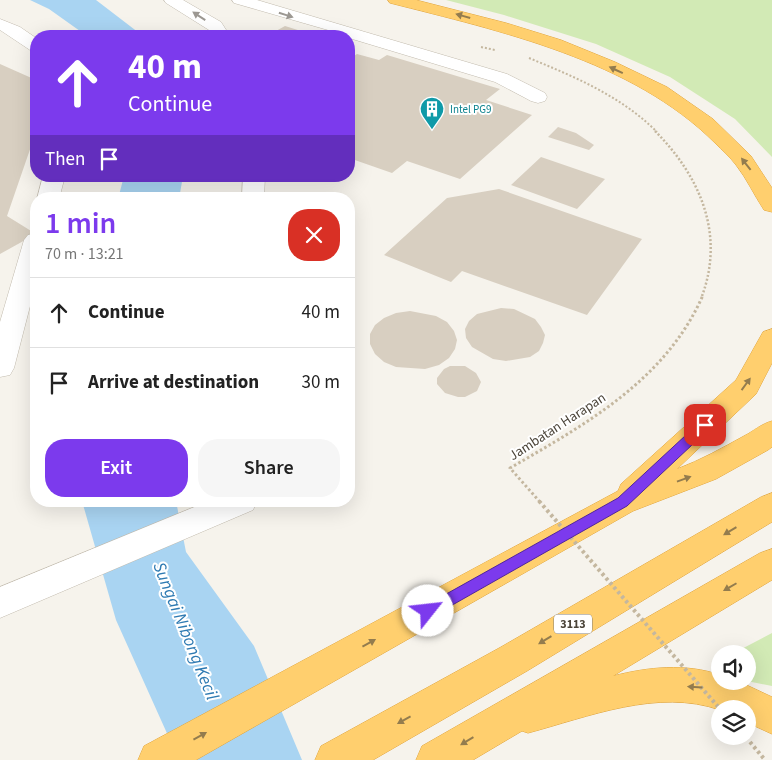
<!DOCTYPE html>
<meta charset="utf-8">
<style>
:root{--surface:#fff;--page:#f6f6f6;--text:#222;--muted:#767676;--line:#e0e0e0;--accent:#7c3aed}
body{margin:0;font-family:"Source Sans 3",sans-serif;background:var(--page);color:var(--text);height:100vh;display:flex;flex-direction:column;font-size:19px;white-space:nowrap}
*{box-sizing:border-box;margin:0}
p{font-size:16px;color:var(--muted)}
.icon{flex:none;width:28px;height:28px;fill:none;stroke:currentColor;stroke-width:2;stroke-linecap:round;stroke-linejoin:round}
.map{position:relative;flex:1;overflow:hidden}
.sheet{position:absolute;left:30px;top:192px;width:325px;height:315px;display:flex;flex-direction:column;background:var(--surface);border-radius:20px;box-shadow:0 5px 20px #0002}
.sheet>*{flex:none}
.hud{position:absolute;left:30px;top:30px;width:325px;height:152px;border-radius:20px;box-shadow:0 5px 20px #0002;background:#7c3aed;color:#fff;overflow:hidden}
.buttons{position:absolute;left:711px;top:645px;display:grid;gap:10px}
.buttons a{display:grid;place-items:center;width:45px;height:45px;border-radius:50%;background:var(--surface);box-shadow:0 5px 20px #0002;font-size:25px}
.pin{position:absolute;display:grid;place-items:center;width:42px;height:42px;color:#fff;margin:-21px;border-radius:10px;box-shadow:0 2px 8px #0006}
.me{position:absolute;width:55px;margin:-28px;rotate:61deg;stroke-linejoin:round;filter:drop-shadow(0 0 4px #0008)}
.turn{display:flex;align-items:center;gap:18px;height:105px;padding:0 15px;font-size:22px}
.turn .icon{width:65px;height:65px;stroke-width:2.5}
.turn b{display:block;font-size:35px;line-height:42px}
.then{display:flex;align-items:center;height:48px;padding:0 15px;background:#0003;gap:10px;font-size:19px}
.round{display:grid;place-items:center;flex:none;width:52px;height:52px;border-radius:20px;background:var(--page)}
.summary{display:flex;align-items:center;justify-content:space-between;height:85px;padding:0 15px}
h1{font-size:30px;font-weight:600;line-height:38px;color:var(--accent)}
.action{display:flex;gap:10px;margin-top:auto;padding:10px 15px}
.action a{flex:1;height:58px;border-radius:20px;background:var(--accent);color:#fff;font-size:20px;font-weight:600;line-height:58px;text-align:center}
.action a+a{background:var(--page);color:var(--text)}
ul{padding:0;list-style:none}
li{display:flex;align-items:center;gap:15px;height:70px;padding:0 15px;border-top:1px solid var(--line)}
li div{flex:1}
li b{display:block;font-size:19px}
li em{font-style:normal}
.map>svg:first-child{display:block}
.green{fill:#d2eab5}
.water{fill:#a9d4f2}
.building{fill:#d8cfc1}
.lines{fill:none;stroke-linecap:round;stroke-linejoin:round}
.minor-casing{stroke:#c2bbae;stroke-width:1}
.highway-casing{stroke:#e0a43c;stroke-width:1}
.path-far1{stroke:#c4b79f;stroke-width:2;stroke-dasharray:2 2;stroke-linecap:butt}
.path{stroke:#c4b79f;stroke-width:4;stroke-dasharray:3 3;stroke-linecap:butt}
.minor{fill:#fff;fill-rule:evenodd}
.highway{fill:#ffcf6e;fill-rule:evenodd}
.path-bridge-far3{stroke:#c4b79f;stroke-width:2;stroke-dasharray:2 2;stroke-linecap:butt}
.path-bridge-far2{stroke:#c4b79f;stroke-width:2.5;stroke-dasharray:2 2;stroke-linecap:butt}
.path-bridge-far1{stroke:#c4b79f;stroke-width:3;stroke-dasharray:2.5 2.5;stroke-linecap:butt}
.path-bridge{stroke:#c4b79f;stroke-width:4;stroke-dasharray:3 3;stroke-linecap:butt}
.oneway{fill:#9c9892}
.oneway2{fill:#937c4e}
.route{fill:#7c3aed;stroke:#51269a}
.labels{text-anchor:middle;stroke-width:4;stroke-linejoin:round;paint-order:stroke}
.far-culture-label{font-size:11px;fill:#0d838f;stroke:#fff;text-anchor:start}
.shield{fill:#fff;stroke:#817c74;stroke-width:1}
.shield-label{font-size:12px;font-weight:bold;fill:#4b4439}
.street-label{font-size:14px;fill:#4b4439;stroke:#fff}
.near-water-label{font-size:18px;font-style:italic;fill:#2e7ab2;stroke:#fff}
</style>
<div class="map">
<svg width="772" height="760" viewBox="0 0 772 760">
<rect width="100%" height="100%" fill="#f6f3ec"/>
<path class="green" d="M446,0h326v157l-37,-38 -65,-42 -74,-33 -92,-29z
M772,633v53l-25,-5 1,-27h-16z"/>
<path class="water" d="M30,0h66l47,36h-56l-38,-27z
M124,176h59l-4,23h-61z
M82,501h94l10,51 68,94 48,114h-123l-63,-140z"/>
<path class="building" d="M285,26l32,10h-50z
M357,54l22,6 8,-5 113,34 -14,11 46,15 -72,64 -53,-18 -15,12 -43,-15v-99z
M0,64l36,16v52l-29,84 29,18 -36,20z
M558,127l18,6 18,12 -5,5 -41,-13z
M541,157l64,22 -28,30 -66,-24z
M499,189l143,50 -55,76 -125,-44 -11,11 -67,-27 63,-57z
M501,308l13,1 21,10 6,8 4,8 -2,8 -4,8 -9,6 -24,4 -13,-2 -21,-12 -6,-9 -1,-9 4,-8 8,-7z
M410,311l26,5 11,6 7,9 3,9 -2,9 -6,9 -10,7 -14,4 -29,-2 -12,-5 -9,-8 -5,-10v-10l5,-9 9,-7 12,-5z
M450,366h15l11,7 5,9 -4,9 -12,6h-7l-13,-4 -8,-9v-6l7,-9z"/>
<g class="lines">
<defs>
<path id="minor" d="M164,0h19l38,22 9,14h-16l-5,-6 -43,-27z
M232,0h25l250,74 38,19 2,4 -2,4 -7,2 -7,-2 -36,-19 -146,-44v-2l-115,-33z
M0,19l20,8 16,11v13l-6,-1 -30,-20z
M43,176h22l-6,23h-22z
M243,176h22l-1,23h-22z
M36,233v50l-22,85 -4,7 -10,2v-55l24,-82 4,-5z
M209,501h48l-4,9 -253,108v-31z"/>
<path id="highway" d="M388,0h28l90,23 55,17 54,22 52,25 46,32 38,37 21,32v24l-8,-2c-10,-15 -17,-31 -28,-45 -6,-8 -14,-15 -21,-22 -83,-83 -215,-112 -325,-140z
M772,329v34l-16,31 -79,75c24,-9 45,-21 67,-33 10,-5 17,-12 28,-15v26l-4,3 -52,29 -83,32 -437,249h-58l6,-14 474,-255 3,-7 115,-104 27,-48z
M772,493v29l-245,149 -154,89h-58l6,-14 180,-99 260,-150z
M772,549v31l-159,96c35,-9 73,-13 107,-1v6h18l34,16v37l-24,-11v-14h-28v1c-62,-22 -132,7 -192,23l-6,-2 -49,29h-57l6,-14 338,-193z"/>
</defs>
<use href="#minor" class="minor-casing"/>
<use href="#highway" class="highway-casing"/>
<path class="path-far1" d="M481,47l14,3"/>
<path class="path" d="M750,742l15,18"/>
<use href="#minor" class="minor"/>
<use href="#highway" class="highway"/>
<path class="path-bridge-far3" d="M529,58c46,19 92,38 128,74"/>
<path class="path-bridge-far2" d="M655,131c45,45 70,103 47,165"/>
<path class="path-bridge-far1" d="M540,502l-30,-34c76,-44 156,-88 193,-173"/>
<path class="path-bridge" d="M539,501l181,208"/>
</g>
<defs><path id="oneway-solid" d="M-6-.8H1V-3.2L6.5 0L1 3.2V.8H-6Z" transform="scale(1.25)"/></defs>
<g class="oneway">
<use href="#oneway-solid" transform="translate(286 15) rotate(18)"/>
<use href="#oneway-solid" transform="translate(199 16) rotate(-147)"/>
</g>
<g class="oneway2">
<use href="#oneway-solid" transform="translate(463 16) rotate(-164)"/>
<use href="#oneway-solid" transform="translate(616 70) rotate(-155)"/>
<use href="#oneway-solid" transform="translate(746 164) rotate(-128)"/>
<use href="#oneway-solid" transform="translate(746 384) rotate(-54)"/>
<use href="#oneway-solid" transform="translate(684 479) rotate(-20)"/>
<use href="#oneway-solid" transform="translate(730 531) rotate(149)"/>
<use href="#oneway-solid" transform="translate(730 587) rotate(150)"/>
<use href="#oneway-solid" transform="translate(545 640) rotate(149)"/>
<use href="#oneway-solid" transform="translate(369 643) rotate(-29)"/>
<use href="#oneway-solid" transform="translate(695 687) rotate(-177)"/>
<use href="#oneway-solid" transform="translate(404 720) rotate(151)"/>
<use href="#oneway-solid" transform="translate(200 736) rotate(-29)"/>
<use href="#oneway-solid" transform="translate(467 741) rotate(149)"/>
</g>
<path class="route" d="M705,421l6,4 -2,4 -82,77 -194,110 -5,1 -5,-1 -2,-5 2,-4 195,-109 82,-76z"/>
<defs>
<symbol id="building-pin" viewBox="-11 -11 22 30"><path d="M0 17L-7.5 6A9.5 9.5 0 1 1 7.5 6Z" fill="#0f9aa8" stroke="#fff"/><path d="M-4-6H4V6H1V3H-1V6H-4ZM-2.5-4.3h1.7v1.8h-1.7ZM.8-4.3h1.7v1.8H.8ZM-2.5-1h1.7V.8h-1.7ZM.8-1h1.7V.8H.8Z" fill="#fff"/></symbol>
</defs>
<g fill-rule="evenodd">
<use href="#building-pin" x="418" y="95" width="28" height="38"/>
</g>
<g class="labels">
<g class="far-culture-label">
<text x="450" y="113">Intel PG9</text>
</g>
<rect class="shield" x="554" y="614.5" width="38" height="19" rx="4"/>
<g class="shield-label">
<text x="573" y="628">3113</text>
</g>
<g class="street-label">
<text transform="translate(557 426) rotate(-33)" y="5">Jambatan Harapan</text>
</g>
<g class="near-water-label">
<text transform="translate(186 631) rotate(68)" y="6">Sungai Nibong Kecil</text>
</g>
</g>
</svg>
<div class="buttons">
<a><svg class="icon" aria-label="sound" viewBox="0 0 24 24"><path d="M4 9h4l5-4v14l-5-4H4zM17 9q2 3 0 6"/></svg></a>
<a><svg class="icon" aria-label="layers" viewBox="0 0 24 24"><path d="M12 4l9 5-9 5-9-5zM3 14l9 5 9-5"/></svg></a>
</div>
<div class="pin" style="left:705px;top:425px;background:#d93025"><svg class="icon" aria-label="arrive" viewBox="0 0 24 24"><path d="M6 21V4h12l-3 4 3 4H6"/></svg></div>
<svg class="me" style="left:428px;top:611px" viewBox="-20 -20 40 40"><circle r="19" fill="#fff"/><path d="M0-13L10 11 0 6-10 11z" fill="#7c3aed"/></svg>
<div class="hud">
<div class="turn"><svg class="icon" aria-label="ahead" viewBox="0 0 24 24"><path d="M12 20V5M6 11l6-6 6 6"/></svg><div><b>40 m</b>Continue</div></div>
<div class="then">Then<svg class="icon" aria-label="arrive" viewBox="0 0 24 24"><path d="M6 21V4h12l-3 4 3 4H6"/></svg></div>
</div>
<section class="sheet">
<div class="summary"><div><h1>1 min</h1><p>70 m · 13:21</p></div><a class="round" style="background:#d93025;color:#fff"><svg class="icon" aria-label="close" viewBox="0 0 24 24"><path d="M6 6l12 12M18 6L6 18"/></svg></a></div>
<ul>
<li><svg class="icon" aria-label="ahead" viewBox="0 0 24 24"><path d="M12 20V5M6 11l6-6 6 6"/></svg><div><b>Continue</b></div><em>40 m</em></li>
<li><svg class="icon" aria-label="arrive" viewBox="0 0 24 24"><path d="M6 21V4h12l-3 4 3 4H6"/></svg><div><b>Arrive at destination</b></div><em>30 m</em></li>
</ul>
<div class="action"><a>Exit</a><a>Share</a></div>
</section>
</div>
